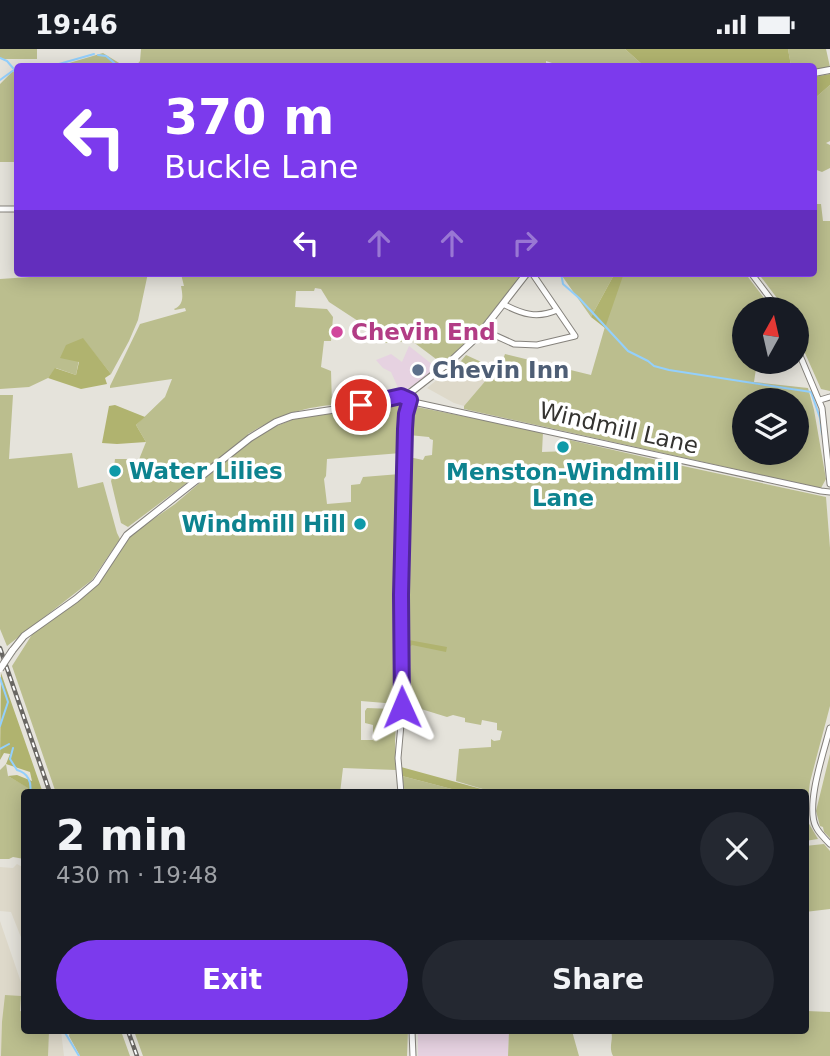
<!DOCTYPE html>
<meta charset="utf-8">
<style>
:root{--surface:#171b24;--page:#242831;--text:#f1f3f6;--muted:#9ea1a6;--accent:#7c3aed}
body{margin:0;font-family:"DejaVu Sans",sans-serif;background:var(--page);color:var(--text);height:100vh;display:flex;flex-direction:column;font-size:26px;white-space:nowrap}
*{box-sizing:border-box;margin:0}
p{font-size:23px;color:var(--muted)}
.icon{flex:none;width:38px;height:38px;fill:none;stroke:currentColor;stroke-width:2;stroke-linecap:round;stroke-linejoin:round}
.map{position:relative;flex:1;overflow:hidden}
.details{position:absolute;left:21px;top:740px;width:788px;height:245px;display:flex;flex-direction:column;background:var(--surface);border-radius:7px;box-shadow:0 4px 18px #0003}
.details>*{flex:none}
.banner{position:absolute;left:14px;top:14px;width:803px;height:214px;border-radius:7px;box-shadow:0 4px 18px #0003;background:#7c3aed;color:#fff;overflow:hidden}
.needle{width:46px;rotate:8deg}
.buttons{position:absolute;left:732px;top:248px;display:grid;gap:14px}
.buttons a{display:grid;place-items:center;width:77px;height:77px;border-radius:50%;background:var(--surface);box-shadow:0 4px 18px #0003;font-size:35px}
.pin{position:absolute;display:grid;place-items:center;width:60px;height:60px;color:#fff;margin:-30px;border:4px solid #fff;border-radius:50%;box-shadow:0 2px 7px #0007}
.me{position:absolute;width:77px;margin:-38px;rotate:359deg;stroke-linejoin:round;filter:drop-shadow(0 0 5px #0008)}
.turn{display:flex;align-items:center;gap:24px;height:147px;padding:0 35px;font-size:32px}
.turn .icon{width:91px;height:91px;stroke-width:2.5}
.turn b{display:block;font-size:49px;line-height:60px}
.lanes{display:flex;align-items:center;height:66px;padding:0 35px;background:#0003;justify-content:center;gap:35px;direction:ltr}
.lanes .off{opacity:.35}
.round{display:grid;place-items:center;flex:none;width:74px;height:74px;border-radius:37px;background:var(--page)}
.head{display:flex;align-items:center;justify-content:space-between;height:119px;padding:0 35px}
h1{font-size:42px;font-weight:700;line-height:52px}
.button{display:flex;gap:14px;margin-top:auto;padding:14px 35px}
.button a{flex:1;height:80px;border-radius:42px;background:var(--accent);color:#fff;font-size:28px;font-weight:700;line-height:80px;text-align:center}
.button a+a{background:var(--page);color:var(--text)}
.status{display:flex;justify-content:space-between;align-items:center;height:49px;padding:0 35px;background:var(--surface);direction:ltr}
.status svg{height:19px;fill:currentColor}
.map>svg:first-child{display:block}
.commercial{fill:#e6d2e1}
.built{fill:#ded9ca}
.green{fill:#bbbe8e;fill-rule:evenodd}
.forest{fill:#b0b36f}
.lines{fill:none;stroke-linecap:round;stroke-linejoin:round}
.stream{stroke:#93d0fd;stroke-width:2}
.minor-casing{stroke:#85827c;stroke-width:7}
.tertiary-casing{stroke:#85827c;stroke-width:8}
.minor{stroke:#fff;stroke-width:5}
.tertiary{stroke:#fff;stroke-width:6}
.rail-casing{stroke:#696763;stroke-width:4.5}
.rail{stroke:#fff;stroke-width:2;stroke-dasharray:5;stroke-linecap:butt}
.tertiary-bridge-casing{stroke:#85827c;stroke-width:8;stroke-linecap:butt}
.tertiary-bridge{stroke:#fff;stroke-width:6}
.route-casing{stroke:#51269a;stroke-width:18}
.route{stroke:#7c3aed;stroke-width:12}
.hotel-dot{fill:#d1479c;stroke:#fff;stroke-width:2.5}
.service-dot{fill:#5c6f8a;stroke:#fff;stroke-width:2.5}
.culture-dot{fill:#0f9aa8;stroke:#fff;stroke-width:2.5}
.labels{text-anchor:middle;stroke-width:7;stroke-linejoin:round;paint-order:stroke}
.hotel-label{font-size:23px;font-weight:bold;fill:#b23c85;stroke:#fff;text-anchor:start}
.service-label{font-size:23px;font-weight:bold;fill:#4e5e75;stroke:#fff;text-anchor:start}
.street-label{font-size:23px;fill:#343330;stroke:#fff}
.culture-label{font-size:23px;font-weight:bold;fill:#0d838f;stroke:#fff;text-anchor:start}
</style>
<div class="status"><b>19:46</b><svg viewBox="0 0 49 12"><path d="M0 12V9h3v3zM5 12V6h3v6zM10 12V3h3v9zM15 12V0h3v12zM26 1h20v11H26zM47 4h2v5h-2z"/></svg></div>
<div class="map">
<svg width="830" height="1007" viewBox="0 0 830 1007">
<rect width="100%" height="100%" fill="#e5e3db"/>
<path class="commercial" d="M409,297l24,19 1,7 -17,12 -17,8 -9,-20 -8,-4 -7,-8 15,-6 11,8z
M418,982h91l-1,25h-90z"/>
<path class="built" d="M461,312l26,18 -23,27 -10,-3 -27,-15 16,-13 4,1 3,-6z
M17,815l7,4v77l-13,-33 -11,-1v-44l13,1z
M0,872l24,70v40h37l3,25h-64z"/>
<path class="green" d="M0,0h37v10h-37z
M141,0h484l19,17h-83l-15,-5v2l8,3 -419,1 5,-6z
M788,0h38l4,18 -16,3v-3l-23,-1z
M103,4l21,13h-65z
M17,21v92h-17v42v-120l12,-12z
M830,36v56l-4,2 4,2v23l-8,4 -8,-3v-70z
M814,155h7l2,17h7v170l-9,-2 -25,-56v-23h-10l-28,-37h56z
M89,224h59l-10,47 -9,21 -18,33 -28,-35 -7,36 -20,-7 -8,10 -19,9 -29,2v-110z
M178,224h345l-46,58 -29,30 -5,2 -7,-4 -24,-18 -26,2 -3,-2 1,-3 -55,-36 -8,-13 -6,-1 -1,3h-18l-1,16 32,2 6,8 -2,24h-7l-3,26 10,4 1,34c-34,3 -55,12 -84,29v3l-120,90 -7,-4 -10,-42 1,-3 5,1v-3h-4l2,-17h18l5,3 8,-20 -10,-17 29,-28 7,-18 -62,9v-2l30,-62 46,-13 -1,-3 -10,2 -1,-1c10,-4 9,-13 7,-23h3l-3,-12z
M560,224h55l-24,44z
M623,224h122l22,29 -13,5v3h-10v52h13l-3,20 54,6 6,22 12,69 -5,9 -357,-79v-3l23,-27 -26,-18 5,-6 33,15 6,-16 86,21 20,-69zM744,352h52v52h-52z
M0,346h13l-4,64 63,-6 6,35 25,-6 14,51 3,6 -28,41 -85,66 -7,-17z
M398,353l4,2 -1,49 -74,6 -1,17 -2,3 3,25 24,-2v-17l9,-1 3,-7 37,-3 -3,140v90l-36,-3v39h12v-15l-8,-2v-12l2,-3 27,1 3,2 -2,29 1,30 -53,-2 -3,25h-284l-44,-127 21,-33 47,-33 12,-11 11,-12 26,-39 13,-11 33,-23 75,-64 17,-10 34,-14z
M417,358l126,25 -1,20 27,-1 1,-11 113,26 143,31 4,51v158l-20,76 -3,26 1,14 10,17 -13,2v-48h-309l-40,-12 3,-32 32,-2v-8l3,2 6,-1 2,-9 -5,-1v-7l-15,-3 -1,5 -16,-3v-4l-12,-3 -6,2 -42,-13 -1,-70 5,-177 14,3 2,-4 7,-1 1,-15 -3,-1 -1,-2 -20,-2 1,-22z
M830,705v84l-6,-6 -1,-5 -3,-1 -4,-15z
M6,715l2,12 21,12 -1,5h-4v66l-11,-2 -4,2h-9v-89z
M402,727l65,17h-62z
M824,795l6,7v58l-25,3 2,99 23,1v44h-217c-5,-10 1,-16 -2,-25h194v-185z
M5,946l16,1 -1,15 4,1v19h25l-1,25h-47l1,-34z
M70,982h51l9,25h-50l-11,-20z
M134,982h274l-1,25h-264z
M509,982h63l7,25h-71z"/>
<path class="forest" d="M625,0h163l3,17h-147z
M830,25v11l-16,14v-22z
M615,224h9l-19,55 -14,-11z
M83,289l28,36 -6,4 2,6 -26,5 -33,-11 7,-10 21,7 3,-13 -19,-4 6,-13z
M115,356l30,12 -9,8 10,17 -29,2 -15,-1 7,-37z
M403,590l44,8 -1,5 -34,-7 -5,4 3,56 -5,-1z
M1,624l42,120h-15v-5l-20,-12 9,-1 15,6 -2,-9 -24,-8 4,-10 -6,-1 -4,7z
M401,718l95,26h-29l-65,-17z"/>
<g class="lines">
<path class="stream" d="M98,6l8,1 13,11
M0,9l7,3 6,7
M59,15l35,-10
M18,18l6,-3h32
M0,31l18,-13
M561,224l2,11 16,14 49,53 20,10 6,5 15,4 142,22 9,26 2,16
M0,629l8,24 -8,24
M13,699l-3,11 7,11c11,3 15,12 13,23
M0,700l9,-5
M64,982l15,25"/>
<defs>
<path id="minor" d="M0,160h18
M751,224l28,37
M503,255c19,10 34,15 54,6
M483,281l31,14 23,1 38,-9 -43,-63
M796,297l26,62 8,76
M401,347l17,7 403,88 9,1
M820,351l10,-3
M830,679c-6,23 -25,78 -14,99 3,6 9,12 14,17
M401,744l-3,-35 4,-45 -1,-118 4,-166 1,-15 3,-14
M412,982l1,25"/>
<path id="tertiary" d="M814,24l16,-3
M12,602l12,-15 52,-37 20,-17 31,-47 123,-97 26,-16 16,-6 85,-13 24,-7 10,-4 40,-31 27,-25 49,-63"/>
</defs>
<use href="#minor" class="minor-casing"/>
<use href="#tertiary" class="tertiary-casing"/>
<use href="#minor" class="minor"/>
<use href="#tertiary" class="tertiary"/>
<defs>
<path id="rail" d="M0,599l50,145
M128,982l9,25"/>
</defs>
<use href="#rail" class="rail-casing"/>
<use href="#rail" class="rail"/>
<defs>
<path id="tertiary-bridge" d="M0,620l12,-18"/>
</defs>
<use href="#tertiary-bridge" class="tertiary-bridge-casing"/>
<use href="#tertiary-bridge" class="tertiary-bridge"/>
</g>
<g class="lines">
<defs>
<path id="route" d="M361,356l40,-9 9,4 -4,14 -1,15 -4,166 1,112"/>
</defs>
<use href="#route" class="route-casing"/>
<use href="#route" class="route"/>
</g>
<circle class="hotel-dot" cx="337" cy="283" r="7"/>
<circle class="service-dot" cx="418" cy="321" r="7"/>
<g class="culture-dot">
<circle cx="563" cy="398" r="7"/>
<circle cx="115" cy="422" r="7"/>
<circle cx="360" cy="475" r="7"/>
</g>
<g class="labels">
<g class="hotel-label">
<text x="351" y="291">Chevin End</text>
</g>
<g class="service-label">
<text x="432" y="329">Chevin Inn</text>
</g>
<g class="street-label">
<text transform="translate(619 379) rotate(13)" y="8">Windmill Lane</text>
</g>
<g class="culture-label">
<text x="129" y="430">Water Lilies</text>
<text x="563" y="431" text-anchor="middle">Menston-Windmill<tspan x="563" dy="26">Lane</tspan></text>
<text x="346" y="483" text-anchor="end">Windmill Hill</text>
</g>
</g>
</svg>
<div class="buttons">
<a><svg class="needle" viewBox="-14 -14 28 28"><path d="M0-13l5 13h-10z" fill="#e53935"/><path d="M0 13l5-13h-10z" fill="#9ea1a6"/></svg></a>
<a><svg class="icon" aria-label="layers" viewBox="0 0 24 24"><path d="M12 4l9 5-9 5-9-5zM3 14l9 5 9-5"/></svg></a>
</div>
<div class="pin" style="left:361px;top:356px;background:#d93025"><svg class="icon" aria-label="arrive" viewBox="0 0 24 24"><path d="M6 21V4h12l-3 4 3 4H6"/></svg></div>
<svg class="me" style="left:402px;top:658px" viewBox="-20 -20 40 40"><path d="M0-17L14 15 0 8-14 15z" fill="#7c3aed" stroke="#fff" stroke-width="4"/></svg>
<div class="banner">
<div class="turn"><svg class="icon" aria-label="left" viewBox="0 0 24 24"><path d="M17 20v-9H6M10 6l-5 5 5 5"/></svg><div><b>370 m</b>Buckle Lane</div></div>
<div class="lanes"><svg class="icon" aria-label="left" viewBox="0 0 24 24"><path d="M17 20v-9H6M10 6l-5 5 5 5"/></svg><svg class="icon off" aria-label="ahead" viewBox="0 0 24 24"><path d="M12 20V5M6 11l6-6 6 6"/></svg><svg class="icon off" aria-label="ahead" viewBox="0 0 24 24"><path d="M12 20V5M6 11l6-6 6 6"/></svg><svg class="icon off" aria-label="right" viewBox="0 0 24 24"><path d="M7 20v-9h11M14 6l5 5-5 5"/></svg></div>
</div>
<section class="details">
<div class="head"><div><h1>2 min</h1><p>430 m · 19:48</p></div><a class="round"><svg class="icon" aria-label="close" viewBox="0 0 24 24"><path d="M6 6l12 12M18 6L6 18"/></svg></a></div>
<div class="button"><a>Exit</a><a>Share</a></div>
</section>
</div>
